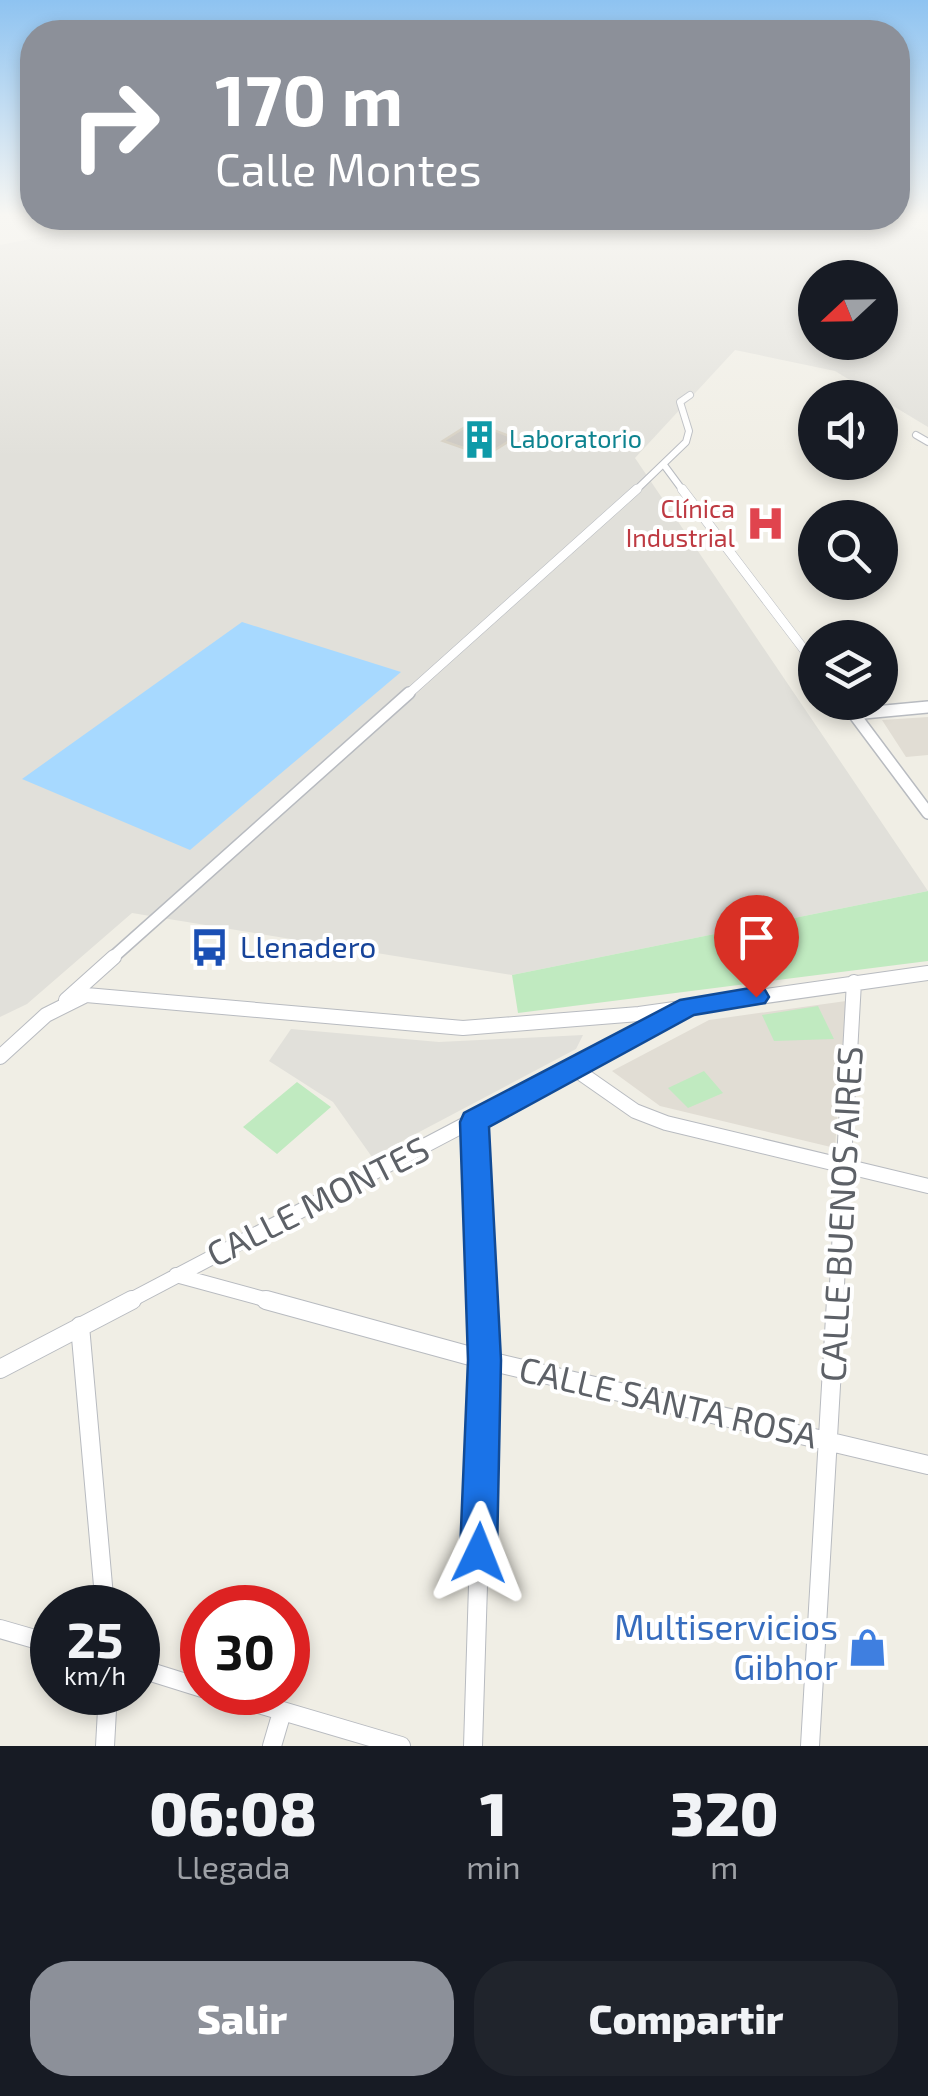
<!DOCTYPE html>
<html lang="es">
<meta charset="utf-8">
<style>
:root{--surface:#171b24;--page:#20242c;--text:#f1f3f6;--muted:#9ea1a6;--accent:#8c9099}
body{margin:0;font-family:"Exo 2",sans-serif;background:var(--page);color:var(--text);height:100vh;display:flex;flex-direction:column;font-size:38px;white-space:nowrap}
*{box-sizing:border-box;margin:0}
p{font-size:32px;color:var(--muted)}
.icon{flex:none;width:55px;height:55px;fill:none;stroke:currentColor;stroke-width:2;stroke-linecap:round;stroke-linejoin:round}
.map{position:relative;height:1746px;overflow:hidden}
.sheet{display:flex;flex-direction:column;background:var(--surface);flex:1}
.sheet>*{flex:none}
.top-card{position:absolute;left:20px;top:20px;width:890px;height:210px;border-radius:40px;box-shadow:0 5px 15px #0003;background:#8c9099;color:#fff;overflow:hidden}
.needle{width:65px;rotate:248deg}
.fabs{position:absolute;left:798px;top:260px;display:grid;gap:20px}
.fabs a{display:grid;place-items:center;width:100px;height:100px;border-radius:50%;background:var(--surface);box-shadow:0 5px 15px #0003;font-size:50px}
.speed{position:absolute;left:30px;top:1585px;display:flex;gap:20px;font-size:50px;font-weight:700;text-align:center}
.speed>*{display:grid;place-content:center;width:130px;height:130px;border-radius:50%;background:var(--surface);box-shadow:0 5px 15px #0003;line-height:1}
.speed small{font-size:25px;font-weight:400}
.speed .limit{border:15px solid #d22;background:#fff;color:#111}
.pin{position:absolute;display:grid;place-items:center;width:85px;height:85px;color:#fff;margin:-102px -42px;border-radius:50% 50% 50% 0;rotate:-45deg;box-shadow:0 0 10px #0007}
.pin .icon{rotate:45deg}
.me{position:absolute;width:110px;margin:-55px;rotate:2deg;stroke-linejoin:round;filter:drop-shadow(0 0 8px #0008)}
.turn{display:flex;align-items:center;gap:35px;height:210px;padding:0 30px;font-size:45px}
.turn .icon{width:130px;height:130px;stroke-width:2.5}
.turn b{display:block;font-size:70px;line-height:85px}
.eta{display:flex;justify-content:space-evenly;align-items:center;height:170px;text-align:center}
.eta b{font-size:60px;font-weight:800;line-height:70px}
.action{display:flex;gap:20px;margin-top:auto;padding:20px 30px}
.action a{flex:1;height:115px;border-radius:40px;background:var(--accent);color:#fff;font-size:40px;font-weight:800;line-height:115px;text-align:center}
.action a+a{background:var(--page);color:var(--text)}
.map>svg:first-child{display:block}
.industrial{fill:#e1e0da;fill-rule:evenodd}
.education{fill:#e1ddd4}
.green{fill:#c0eac0}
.water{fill:#a7d9ff}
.building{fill:#ccc8c2;stroke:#d6d0c3;stroke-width:2.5}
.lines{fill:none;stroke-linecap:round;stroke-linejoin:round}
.minor-far4-casing{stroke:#b8bbc0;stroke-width:8}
.minor-far3-casing{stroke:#b8bbc0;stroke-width:10}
.minor-far2-casing{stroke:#b8bbc0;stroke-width:14}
.minor-far1-casing{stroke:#b8bbc0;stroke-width:16}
.minor-casing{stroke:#b8bbc0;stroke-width:20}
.minor-far4{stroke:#fff;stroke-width:6}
.minor-far3{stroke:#fff;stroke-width:9}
.minor-far2{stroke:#fff;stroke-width:11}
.minor-far1{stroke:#fff;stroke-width:14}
.minor{stroke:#fff;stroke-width:18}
.route{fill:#1a73e8;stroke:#114b97;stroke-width:2.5}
.labels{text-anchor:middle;stroke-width:8;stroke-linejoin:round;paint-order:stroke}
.far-culture-label{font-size:25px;fill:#0d838f;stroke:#fff;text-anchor:start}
.far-health-label{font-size:25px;fill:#be3a42;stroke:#fff;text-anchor:end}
.transit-label{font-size:30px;fill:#164399;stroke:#fff;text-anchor:start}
.near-street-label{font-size:35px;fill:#5d6167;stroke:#fff}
.near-shop-label{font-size:35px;fill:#366cbe;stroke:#fff;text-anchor:end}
</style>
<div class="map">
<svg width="928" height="1746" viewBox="0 0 928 1746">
<rect width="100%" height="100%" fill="#f0eee5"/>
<path class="industrial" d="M137,218h750l41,14v195l-93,-56 -100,-21 -100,108 293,433 -416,84 -380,-62 -105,91 -27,13v-772zM815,278h65v64h-65z
M291,1029l148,13 144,-7 -7,14 -204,108 -39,-55 -64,-41z"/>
<path class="education" d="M928,717v38l-22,2 -24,-37z
M846,1001l-11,147 -175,-42 -48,-35 97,-51z"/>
<path class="green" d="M928,891v70l-410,52 -6,-38z
M818,1006l16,33 -60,2 -12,-26z
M704,1071l19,22 -35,15 -20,-20z
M297,1082l34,25 -54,47 -34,-27z"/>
<path class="water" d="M242,622l159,50 -211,178 -168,-71z"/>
<path class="building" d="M465,427l15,3 6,-3 28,11 -19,12 -13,-3 -7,5 -32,-11z"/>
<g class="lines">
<defs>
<path id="minor-far4" d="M916,435l12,7
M664,465l20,27
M634,492l52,-50 3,-11 -9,-29 10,-7"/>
<path id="minor-far3" d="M682,489l133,175
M407,695l230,-206"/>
<path id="minor-far2" d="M845,702l83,111
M853,714l75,-7
M111,959l298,-266"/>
<path id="minor-far1" d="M66,1000l48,-43
M0,1057l46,-42 40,-20 377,33 176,-14 289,-41
M572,1067l63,44 31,12 262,63
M474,1122l8,180
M176,1275l99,27
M127,1302l554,-291
M836,1302l18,-320"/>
<path id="minor" d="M266,1300l219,60 443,105
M80,1326l25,282
M0,1369l132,-69
M0,1629l52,15
M138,1668l64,20
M218,1692l183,54
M105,1746l3,-54
M272,1746l10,-34
M473,1746l12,-386 -3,-60
M810,1746l26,-446"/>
</defs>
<use href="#minor-far4" class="minor-far4-casing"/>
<use href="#minor-far3" class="minor-far3-casing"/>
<use href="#minor-far2" class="minor-far2-casing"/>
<use href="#minor-far1" class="minor-far1-casing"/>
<use href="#minor" class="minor-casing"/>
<use href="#minor-far4" class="minor-far4"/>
<use href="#minor-far3" class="minor-far3"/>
<use href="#minor-far2" class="minor-far2"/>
<use href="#minor-far1" class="minor-far1"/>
<use href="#minor" class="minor"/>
</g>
<linearGradient id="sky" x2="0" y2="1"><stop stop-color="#8ec3f1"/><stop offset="0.47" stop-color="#f8f7f3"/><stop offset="1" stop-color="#f8f7f3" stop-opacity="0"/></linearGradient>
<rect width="928" height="457" fill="url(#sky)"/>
<path class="route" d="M756,987l9,3 4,7 -4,6 -71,12 -205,112 12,233 -4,193 -5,13 -13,5 -13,-5 -6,-13 8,-193 -8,-238 4,-9 216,-113z"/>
<defs>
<symbol id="building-bare" viewBox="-9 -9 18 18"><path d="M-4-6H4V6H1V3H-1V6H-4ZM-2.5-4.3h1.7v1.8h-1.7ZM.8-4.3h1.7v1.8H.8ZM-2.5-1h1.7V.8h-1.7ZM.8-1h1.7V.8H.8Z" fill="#0f9aa8" stroke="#fff" stroke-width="2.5" paint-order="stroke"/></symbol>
<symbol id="hospital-bare" viewBox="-9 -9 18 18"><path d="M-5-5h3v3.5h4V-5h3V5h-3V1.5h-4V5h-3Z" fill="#e0444e" stroke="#fff" stroke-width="2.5" paint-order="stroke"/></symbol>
<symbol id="bus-bare" viewBox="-9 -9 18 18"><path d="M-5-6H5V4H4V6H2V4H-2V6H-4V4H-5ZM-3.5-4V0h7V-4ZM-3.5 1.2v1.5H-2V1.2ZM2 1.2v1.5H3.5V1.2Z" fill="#1a4fb4" stroke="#fff" stroke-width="2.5" paint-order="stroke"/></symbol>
<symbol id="shop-bare" viewBox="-9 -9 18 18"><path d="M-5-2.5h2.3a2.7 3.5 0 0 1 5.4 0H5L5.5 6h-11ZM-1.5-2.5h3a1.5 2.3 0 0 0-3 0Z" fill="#3f7fe0" stroke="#fff" stroke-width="2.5" paint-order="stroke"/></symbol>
</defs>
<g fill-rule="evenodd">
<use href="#building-bare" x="452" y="412" width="55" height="55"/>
<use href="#hospital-bare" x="738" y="496" width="55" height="55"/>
<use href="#bus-bare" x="182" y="920" width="55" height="55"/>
<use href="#shop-bare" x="840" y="1620" width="55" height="55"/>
</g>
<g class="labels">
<g class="far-culture-label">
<text x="509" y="448">Laboratorio</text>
</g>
<g class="far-health-label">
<text x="735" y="518">Clínica<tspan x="735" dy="29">Industrial</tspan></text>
</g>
<g class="transit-label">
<text x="240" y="958">Llenadero</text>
</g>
<g class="near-street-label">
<text transform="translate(318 1202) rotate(-27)" y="12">CALLE MONTES</text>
<text transform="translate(842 1214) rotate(-87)" y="12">CALLE BUENOS AIRES</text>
<text transform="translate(668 1403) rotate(13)" y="12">CALLE SANTA ROSA</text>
</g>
<g class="near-shop-label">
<text x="838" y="1640">Multiservicios<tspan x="838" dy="40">Gibhor</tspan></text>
</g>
</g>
</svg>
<div class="fabs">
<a><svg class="needle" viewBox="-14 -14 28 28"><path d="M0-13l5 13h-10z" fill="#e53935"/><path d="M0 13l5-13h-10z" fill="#9ea1a6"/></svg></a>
<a><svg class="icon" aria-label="sound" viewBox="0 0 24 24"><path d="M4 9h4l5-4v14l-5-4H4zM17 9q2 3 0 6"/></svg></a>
<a><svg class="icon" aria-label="search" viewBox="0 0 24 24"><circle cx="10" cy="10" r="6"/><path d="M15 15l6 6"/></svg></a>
<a><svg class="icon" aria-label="layers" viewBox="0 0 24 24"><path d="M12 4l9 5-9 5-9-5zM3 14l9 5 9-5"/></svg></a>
</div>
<div class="speed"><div>25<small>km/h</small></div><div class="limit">30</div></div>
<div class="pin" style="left:756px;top:997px;background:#d93025"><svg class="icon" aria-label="arrive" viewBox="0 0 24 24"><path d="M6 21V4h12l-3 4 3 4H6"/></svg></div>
<svg class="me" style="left:479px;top:1553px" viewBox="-20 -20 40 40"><path d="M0-17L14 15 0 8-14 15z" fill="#1a73e8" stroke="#fff" stroke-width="4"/></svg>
<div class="top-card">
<div class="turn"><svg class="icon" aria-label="right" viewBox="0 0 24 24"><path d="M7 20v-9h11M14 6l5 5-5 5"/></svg><div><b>170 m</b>Calle Montes</div></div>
</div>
</div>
<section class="sheet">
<div class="eta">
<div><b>06:08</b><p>Llegada</p></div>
<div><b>1</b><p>min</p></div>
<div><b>320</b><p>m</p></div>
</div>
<div class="action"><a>Salir</a><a>Compartir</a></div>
</section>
